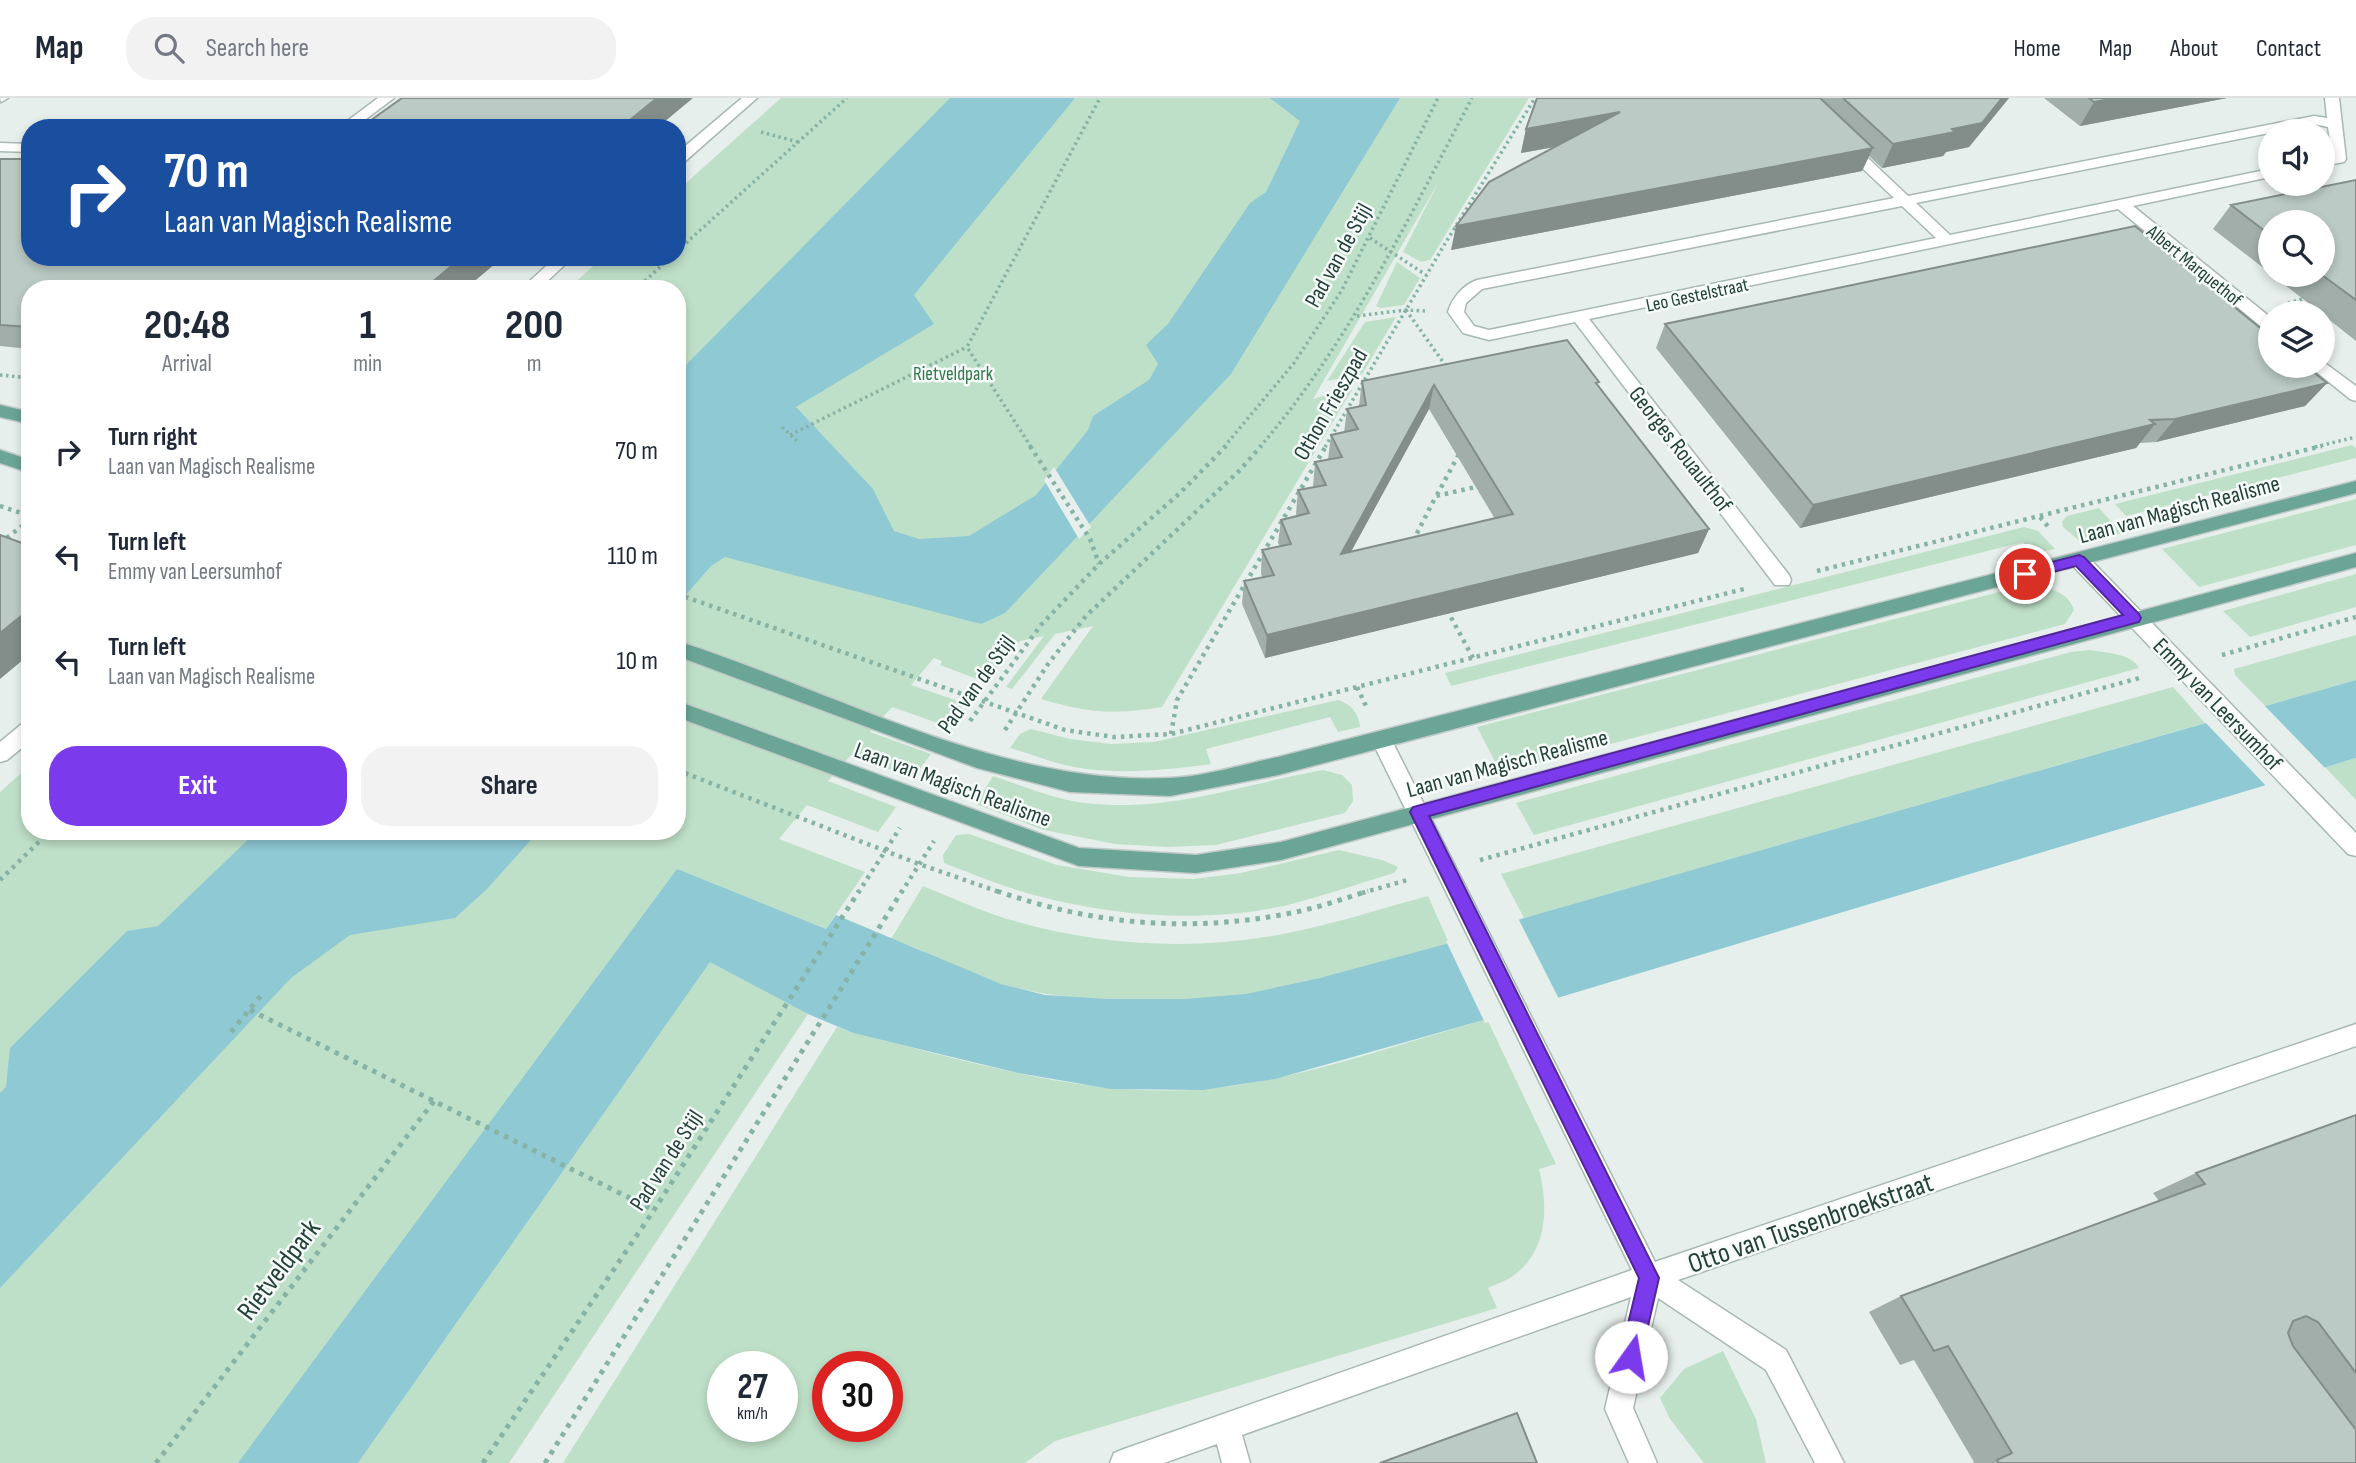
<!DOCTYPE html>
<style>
:root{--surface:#fff;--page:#f2f2f3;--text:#1f2937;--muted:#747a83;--line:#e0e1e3;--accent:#7c3aed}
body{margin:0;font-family:"Sofia Sans Condensed",sans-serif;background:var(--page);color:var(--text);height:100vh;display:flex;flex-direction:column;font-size:26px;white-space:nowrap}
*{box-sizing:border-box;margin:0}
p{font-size:23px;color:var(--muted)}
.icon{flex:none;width:38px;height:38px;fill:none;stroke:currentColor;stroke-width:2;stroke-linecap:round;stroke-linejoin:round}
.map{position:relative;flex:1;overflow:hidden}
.drawer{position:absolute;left:21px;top:182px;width:665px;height:560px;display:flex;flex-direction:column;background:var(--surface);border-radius:28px;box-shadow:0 4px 10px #0003}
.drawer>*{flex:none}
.top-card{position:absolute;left:21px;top:21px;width:665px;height:147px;border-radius:28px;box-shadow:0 4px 10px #0003;background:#1a4fa0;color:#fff;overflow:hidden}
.tools{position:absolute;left:2258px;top:21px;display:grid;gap:14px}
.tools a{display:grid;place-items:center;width:77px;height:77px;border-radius:50%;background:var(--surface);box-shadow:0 4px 10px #0003;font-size:35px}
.speed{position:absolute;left:707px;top:1253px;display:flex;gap:14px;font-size:35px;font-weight:700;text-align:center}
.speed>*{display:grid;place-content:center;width:91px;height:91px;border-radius:50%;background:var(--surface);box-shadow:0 4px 10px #0003;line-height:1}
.speed small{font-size:18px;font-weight:400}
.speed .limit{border:10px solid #d22;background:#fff;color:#111}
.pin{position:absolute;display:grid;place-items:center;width:60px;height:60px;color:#fff;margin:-30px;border:4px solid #fff;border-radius:50%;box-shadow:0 2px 7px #0007}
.me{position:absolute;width:77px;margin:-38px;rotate:13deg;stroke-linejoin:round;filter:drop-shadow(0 0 5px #0008)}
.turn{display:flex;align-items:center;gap:24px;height:147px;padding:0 28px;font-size:32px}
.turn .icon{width:91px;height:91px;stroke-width:2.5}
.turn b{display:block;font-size:49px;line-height:60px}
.eta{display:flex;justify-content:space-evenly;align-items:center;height:119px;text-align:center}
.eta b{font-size:42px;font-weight:700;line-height:49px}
.action{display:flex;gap:14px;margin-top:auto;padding:14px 28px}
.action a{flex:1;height:80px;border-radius:28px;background:var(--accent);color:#fff;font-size:28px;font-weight:700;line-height:80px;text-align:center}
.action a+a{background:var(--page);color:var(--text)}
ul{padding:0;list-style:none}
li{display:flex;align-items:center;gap:21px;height:105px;padding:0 28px}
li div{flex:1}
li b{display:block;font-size:26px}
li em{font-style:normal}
header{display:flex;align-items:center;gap:42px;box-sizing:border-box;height:98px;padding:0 35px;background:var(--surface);border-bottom:2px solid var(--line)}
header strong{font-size:33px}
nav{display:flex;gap:38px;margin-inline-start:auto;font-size:24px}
.search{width:490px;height:63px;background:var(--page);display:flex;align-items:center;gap:18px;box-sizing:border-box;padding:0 24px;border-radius:28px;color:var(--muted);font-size:26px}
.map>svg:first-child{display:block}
.green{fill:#bfe0c8;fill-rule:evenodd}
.water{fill:#8ec9d4}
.pier{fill:#e6efeb}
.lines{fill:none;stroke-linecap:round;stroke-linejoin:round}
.minor-casing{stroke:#a8b8b2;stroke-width:3}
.major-casing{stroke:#c2cac8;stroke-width:3}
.path-far2{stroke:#86b3a5;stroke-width:3.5;stroke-dasharray:2.5 3.5;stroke-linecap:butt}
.path-far1{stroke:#86b3a5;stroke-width:4.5;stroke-dasharray:3.5 5;stroke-linecap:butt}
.path{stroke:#86b3a5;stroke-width:5;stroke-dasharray:4.5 6;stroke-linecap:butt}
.minor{fill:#fff;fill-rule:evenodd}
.major{fill:#6aa596;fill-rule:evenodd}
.wall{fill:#a1aea9;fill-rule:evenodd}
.shaded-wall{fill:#838d89}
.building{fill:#bbcac4;stroke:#838d89;stroke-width:2;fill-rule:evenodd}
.route{fill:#7c3aed;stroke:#51269a;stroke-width:2}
.labels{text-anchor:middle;stroke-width:5;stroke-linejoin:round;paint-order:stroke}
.far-street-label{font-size:19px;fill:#24423a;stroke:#f7fbf9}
.far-park-label{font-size:19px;fill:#2d7a4b;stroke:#f7fbf9}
.street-label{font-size:23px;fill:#24423a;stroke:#f7fbf9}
.near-street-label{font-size:28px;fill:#24423a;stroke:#f7fbf9}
</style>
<header>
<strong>Map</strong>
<div class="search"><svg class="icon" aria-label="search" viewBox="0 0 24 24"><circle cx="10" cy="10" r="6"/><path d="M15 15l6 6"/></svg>Search here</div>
<nav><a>Home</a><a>Map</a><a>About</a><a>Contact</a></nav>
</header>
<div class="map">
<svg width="2356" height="1365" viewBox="0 0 2356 1365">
<rect width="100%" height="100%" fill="#e6efeb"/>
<path class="green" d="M781,0h748l-99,162 -9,2 -18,-10 35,-69 -125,216 30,-9h9l-190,317c-47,8 -75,6 -121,-8l52,-73 -38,8 -43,55 -6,-2 38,-51 -24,5 -35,41 -45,-17 2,-4 -8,-3 -23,27 53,18 -15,24 -57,-20 -22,25 61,22 -18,24 -62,-23 -23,26 68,26 -18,25 -71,-27 -28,34 86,33 -39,57 -93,-37 -415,571h-318v-671l30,-27v66h647v-542h-109l35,-32h74v-66z
M1397,164l23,16 -16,27 -24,3 -4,-2z
M1396,219l-34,57 -35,7 38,-59z
M2352,347l4,3v10l-230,58 -11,-12z
M2356,401v46l-157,42 -37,-38z
M2099,410l23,25 -41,9 -18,-15 -1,-5 5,-6z
M2024,429l14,4 17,18 -22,4 -10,-11 -572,144 -6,-13z
M2356,476v33l-106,30 -27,-26z
M2035,487c17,4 33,7 39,25l-9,14 -564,149 -24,-46 526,-136z
M2356,537v45l-91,26 -30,-31 -1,-6z
M2090,552c16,3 41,3 49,18l-605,167 -18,-32 555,-151z
M2173,589l32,36 -681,195 -23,-44z
M1338,602c13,4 21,13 22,27l-22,5 -8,-15 -124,32 5,15c-46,6 -91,11 -137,3 -22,-4 -43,-13 -64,-19l10,-14 11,-5 39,10 41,5 43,-2z
M2356,660v42l-31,-33z
M1323,672l19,5 10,10 1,16 -8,12 -129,32 -48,2 -53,-3 -71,-14 -68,-26 17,-28c30,10 61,23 92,27 83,10 159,-19 238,-33z
M969,736l88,31 72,12 64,2 48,-6 98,-23 43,10 16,7 -4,6c-34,10 -68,22 -102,31 -84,20 -176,13 -258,-9 -31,-8 -61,-21 -90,-32l-1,-8 13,-20z
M923,788c25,10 49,21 75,30 92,30 195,36 290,17 47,-9 94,-25 140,-37l21,47c-66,18 -133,39 -201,51 -73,12 -173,10 -244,-9 -39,-10 -74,-34 -113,-46z
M710,863l98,53 -299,449h-151z
M1487,921l69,145 -17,5c9,37 10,81 -26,107 -7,5 -17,8 -25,12l9,20 -442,133 -30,22h-462l274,-436 16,6c114,27 232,66 350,56 92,-7 195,-45 284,-70zM723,1269h59v59h-59zM828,1269h59v59h-59z
M1723,1253l33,68 10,44h-62l-34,-44 -10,-21 24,-29z"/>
<path class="water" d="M950,0h125l-161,197 20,29 -138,83 77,82 21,42 25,8 50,-3 67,-41 52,-65 5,-14 56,-36 9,-16 -12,-19 22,-21 82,-121 16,-11 34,-71 -30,-23h130l-169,276 -226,239 -24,11 -256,-67 -14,9 -34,39v-231z
M2356,582v78l-869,261 -212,60 -72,11 -92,-1 -93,-16 -165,-40 -45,-19 -98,-52 -352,501h-120l439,-594 149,60 10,-14 165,69 44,11 63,4h77l61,-5 74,-16 129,-35 75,-25z
M257,733h282l-53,59 -31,28 -105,17 -59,43 -291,310v-195l6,-6 4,-39 117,-117 31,-5z"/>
<path class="pier" d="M1054,369l37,60 -12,12 -35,-59z
M2262,605l65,67 -59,18 -65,-68z
M1517,818l42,83 -74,24 -39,-82z"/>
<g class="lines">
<defs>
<path id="minor" d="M0,0h8l-7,4z
M378,0h16l-40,30h-16z
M742,0h15l-75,66 -5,1v-12z
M2325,0h14l7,61 -2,3 -22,4v-8l10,-2 -4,-29 -14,-3 -398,79 34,32 320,-66v8l-137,29 137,111v13l-6,-1 -146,-120 -529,110 200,256 2,5 -2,5h-14l-200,-263 -86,18 -26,-7 -15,-21c4,-14 15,-27 29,-32l417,-82 -53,-50v-6h10l57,54 406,-80 13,2zM1902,108l34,32 -447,92 -15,-4 -10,-14 2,-9 16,-14z
M0,45l30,1v8l-30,-1z
M556,159h17l-34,32h-18z
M2322,263l34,25v15l-6,-2 -36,-29 -2,-4h10z
M2079,455l7,2 270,278v23l-8,-2 -276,-289 -2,-5 2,-5z
M30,623v20l-23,19 -7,2v-20l23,-19z
M1381,633l7,2 267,529 701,-238v22l-678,234 108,70 58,113h-29l-49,-93 -108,-72 -25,110 24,55h-28l-24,-54 26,-112 -389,138 8,28h-28l-5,-19 -53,19h-54l4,-10 10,-4 508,-179 -261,-531 3,-6z"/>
<path id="major" d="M0,307l30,7v12l-30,-7z
M0,352l30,10v13l-30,-10z
M2356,383v12l-1078,282 -108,21 -100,-4 -93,-24 -300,-112v-15c158,50 323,145 492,137 34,-1 75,-14 109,-21z
M2356,455v14l-1075,293 -85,13 -117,-7 -402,-149v-16l402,147 117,7 85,-13z"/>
</defs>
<use href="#minor" class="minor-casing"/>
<use href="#major" class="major-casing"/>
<path class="path-far2" d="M761,34l37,10
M1370,140l56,37
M677,153l170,-153
M636,191l35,-32
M2288,205l19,-5
M1406,212l42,59
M1357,218l49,-6 19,1
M0,277l30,3
M782,329l17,16
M790,337l177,-88
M1031,349l-64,-100 133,-249
M1224,349l70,-84 48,-73 96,-192
M1260,349c89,-104 148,-228 212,-349
M1325,349l121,-205 89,-144
M2315,349l41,-10"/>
<path class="path-far1" d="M1030,348l60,93 9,25
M1437,397l22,-41
M0,408l30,10
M2040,419l11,13
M1413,443l23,-45 44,-10
M0,445l30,-23
M1817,473l505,-125
M677,496l388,136 49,7 57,-3 573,-145
M1447,512l26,48
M2222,557l134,-38
M1357,589l9,19
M970,623l71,-96 58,-61 81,-71 46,-47
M1005,632l43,-66 38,-48 155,-147 20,-23
M1171,636l6,-34 149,-254
M677,672l242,94 83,29
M1480,762l663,-183
M0,782l50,-49
M858,795l42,-65
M901,795l33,-52
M1362,795l49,-14"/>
<path class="path" d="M997,793c97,34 193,42 294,22 26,-5 52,-14 77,-22
M250,912l404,200
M231,934l32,-39
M156,1365l278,-362
M483,1365l171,-253 205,-319
M545,1365l357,-572"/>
<use href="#minor" class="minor"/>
<use href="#major" class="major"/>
</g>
<path class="wall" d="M1537,0h472l-40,49 -23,5 -3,4 -61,12 -13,-12 -7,15 -411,79 104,-103 -34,6 5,-24z
M2044,0h183l-147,28z
M0,61l30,98h473l-38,32h-435v60l-30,-3z
M2356,82v161l-34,-27v-1h-1l-49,-38h50l-52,-53v51l-57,-44 18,-24z
M1665,226l662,59 -22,23 -149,36 -16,1 -4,5 -336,80 -144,-180z
M1362,283l236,5 111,143 -11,24 -433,105 -23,-54 2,-23 18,-4 -1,-4 1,-23 18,-4 -2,-3 3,-23 16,-4 -1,-2 2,-24 15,-3 2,-25 13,-2 3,-25 13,-2 3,-24 12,-3zM1429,311l66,110 -144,33z
M2356,1017v348h-384l2,-1 -60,-102 -14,5 -31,-53 32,-16 258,-95 -6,-8 43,-20z"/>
<path class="shaded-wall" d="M657,0h36l-36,30h-37z
M2002,0h7l-40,49 -23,5 -3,4 -61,12 11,-24 59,-15z
M2115,0h112l-147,28 14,-24z
M1620,14l-7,24 -92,17 5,-24z
M1873,50l-11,23 -411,79 5,-24z
M462,159h41l-38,32h-41z
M2327,285l-22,23 -149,36 19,-23z
M1434,287l-5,24 -92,168 4,-23z
M2155,326l-19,24 -336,80 13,-23z
M1709,431l-11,24 -433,105 2,-23z
M30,511v45l-30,25v-46z"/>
<path class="building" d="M402,0h255l-37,30h-260z
M1537,0h283l53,50 -417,78 33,-44 131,-70 -94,17z
M1843,0h159l-20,25 -30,6 3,3 -62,12z
M2089,0h26l-21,4z
M0,61h30v98h432l-38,32h-394v38l-30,-2z
M2356,82v120l-34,-25v-53h-52v13l-39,-30z
M2135,128l135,110v30h36l21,17 -152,36 -25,1 5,4 -342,81 -148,-181z
M1567,242l32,42 -3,1 113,146 -442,106 -23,-54 30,-6 -12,-25 29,-6 -10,-24 28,-7 -11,-23 28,-5 -11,-23 27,-5 -11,-22 27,-6 -11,-20 19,-4 -4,-24zM1434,287l79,129 -172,40z
M0,437l30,11v63l-30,24z
M2356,1017v258l-38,-51 -12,-6 -13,5 -5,12 5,13 63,84v33h-357l-2,-3 15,-7 -64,-107 -14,5 -33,-55 304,-112 -9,-11z
M1517,1315l20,50h-157z"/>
<path class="route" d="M2079,457l5,2 55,57 2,4 -2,4 -710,194 230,462 -18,79 -3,7 -7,3 -7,-3 -4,-7 19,-79 -229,-466 3,-5 710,-192 -47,-49 -51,13 -7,-5 2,-4z"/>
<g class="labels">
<g class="far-street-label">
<text transform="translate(2195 167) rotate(39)" y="7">Albert Marquethof</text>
<text transform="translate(1697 196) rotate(-12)" y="7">Leo Gestelstraat</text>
</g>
<g class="far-park-label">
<text x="953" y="282">Rietveldpark</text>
</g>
<g class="street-label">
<text transform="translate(1338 157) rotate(-61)" y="8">Pad van de Stijl</text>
<text transform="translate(1330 306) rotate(-60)" y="8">Othon Frieszpad</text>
<text transform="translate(1681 351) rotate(52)" y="8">Georges Rouaulthof</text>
<text transform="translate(2179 411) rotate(-15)" y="8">Laan van Magisch Realisme</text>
<text transform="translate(976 586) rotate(-54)" y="8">Pad van de Stijl</text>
<text transform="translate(2218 606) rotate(46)" y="8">Emmy van Leersumhof</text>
<text transform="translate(1507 665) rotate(-15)" y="8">Laan van Magisch Realisme</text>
<text transform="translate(953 686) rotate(20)" y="8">Laan van Magisch Realisme</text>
<text transform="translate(666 1062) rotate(-57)" y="8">Pad van de Stijl</text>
</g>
<g class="near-street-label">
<text transform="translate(1810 1124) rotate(-19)" y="10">Otto van Tussenbroekstraat</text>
<text transform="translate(278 1171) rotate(-53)" y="10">Rietveldpark</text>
</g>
</g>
</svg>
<div class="tools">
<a><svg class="icon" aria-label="sound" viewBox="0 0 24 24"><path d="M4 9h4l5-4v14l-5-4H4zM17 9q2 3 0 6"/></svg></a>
<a><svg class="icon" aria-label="search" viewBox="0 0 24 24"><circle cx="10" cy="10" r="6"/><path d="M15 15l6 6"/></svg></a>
<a><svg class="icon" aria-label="layers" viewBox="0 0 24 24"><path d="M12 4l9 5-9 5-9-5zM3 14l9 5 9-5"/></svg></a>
</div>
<div class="speed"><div>27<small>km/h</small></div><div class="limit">30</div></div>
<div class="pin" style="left:2025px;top:476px;background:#d93025"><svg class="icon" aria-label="arrive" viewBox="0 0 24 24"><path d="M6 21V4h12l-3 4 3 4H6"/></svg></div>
<svg class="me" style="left:1631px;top:1259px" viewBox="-20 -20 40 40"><circle r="19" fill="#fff"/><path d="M0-13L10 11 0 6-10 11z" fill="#7c3aed"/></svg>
<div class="top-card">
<div class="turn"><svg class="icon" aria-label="right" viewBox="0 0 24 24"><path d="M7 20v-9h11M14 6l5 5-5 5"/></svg><div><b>70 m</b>Laan van Magisch Realisme</div></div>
</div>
<section class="drawer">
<div class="eta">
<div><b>20:48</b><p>Arrival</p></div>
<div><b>1</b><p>min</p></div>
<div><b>200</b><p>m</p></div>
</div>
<ul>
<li><svg class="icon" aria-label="right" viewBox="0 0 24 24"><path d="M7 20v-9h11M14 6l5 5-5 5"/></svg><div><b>Turn right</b><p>Laan van Magisch Realisme</p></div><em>70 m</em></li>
<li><svg class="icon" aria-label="left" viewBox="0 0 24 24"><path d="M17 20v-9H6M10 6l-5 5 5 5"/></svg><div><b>Turn left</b><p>Emmy van Leersumhof</p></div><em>110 m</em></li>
<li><svg class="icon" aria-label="left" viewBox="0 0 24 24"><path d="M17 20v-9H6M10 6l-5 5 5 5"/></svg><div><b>Turn left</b><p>Laan van Magisch Realisme</p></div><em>10 m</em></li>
</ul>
<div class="action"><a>Exit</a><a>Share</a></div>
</section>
</div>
